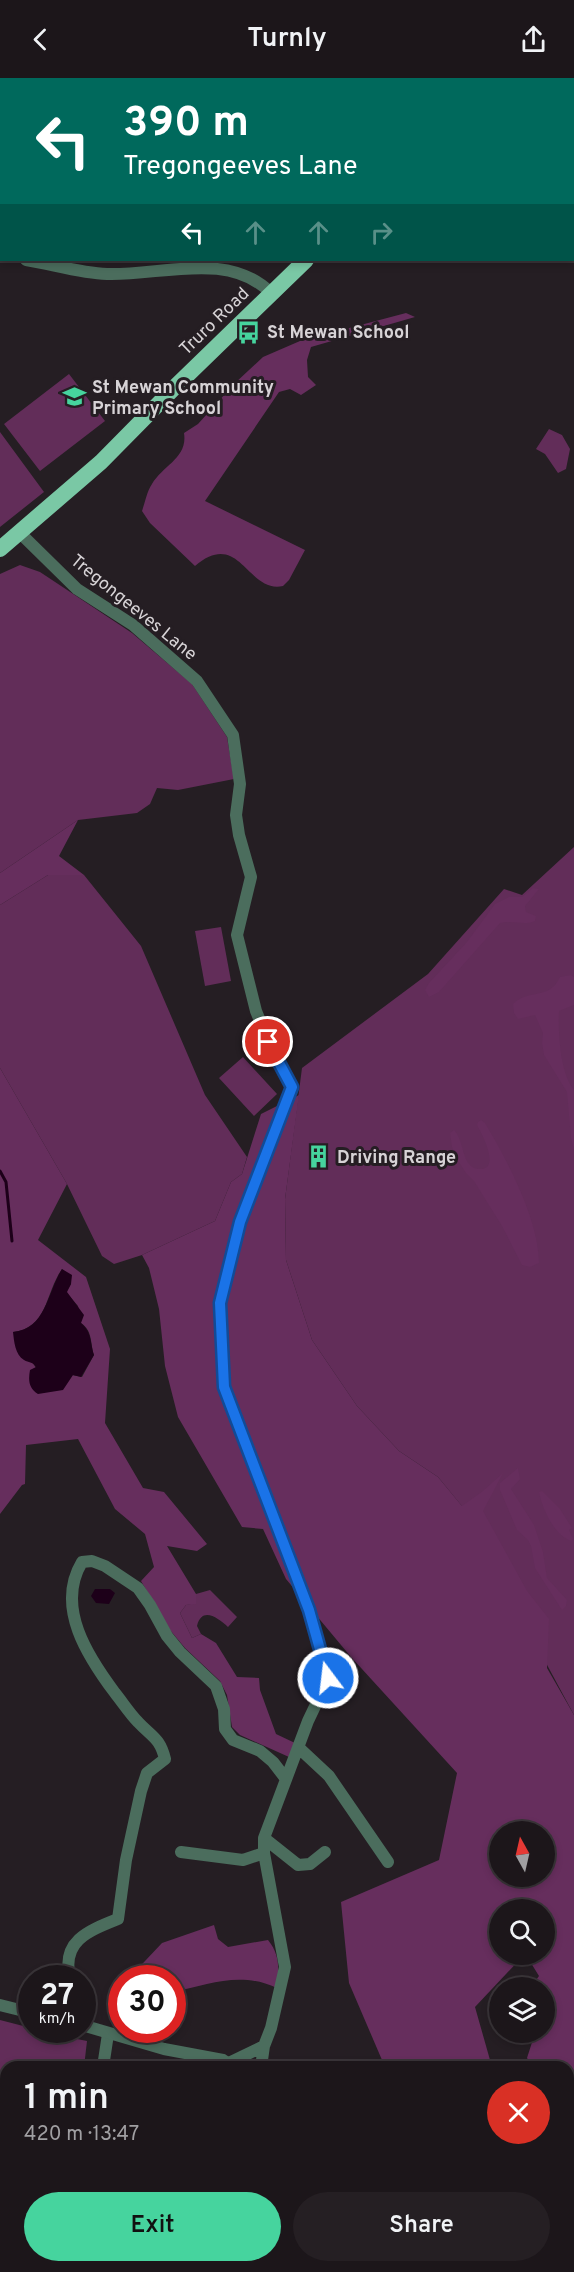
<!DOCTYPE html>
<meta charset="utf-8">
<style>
:root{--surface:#1c161a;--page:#251f23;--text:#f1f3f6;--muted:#a09fa2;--line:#3a3539;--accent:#46d49e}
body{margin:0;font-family:Overpass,sans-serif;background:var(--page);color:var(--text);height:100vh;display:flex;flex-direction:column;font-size:22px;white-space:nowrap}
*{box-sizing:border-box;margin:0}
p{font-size:20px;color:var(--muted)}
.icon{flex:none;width:33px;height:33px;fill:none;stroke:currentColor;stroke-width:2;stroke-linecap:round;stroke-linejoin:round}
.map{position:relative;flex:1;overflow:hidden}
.details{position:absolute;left:0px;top:1983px;width:574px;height:212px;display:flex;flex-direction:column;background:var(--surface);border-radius:18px 18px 0 0;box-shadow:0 3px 9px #0003,0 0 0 2px var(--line)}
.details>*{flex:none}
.guide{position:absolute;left:0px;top:0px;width:574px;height:183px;box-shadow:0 3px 9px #0003,0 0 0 2px var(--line);background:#00695c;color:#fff;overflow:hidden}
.needle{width:39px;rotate:352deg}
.tools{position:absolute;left:489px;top:1743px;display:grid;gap:12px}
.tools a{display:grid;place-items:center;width:66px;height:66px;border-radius:50%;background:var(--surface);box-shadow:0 3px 9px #0003,0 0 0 2px var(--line);font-size:30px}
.speed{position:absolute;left:18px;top:1887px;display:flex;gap:12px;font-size:30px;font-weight:700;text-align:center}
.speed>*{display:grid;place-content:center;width:78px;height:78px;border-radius:50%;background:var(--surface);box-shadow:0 3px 9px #0003,0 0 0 2px var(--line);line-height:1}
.speed small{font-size:15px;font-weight:400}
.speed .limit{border:9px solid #d22;background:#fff;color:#111}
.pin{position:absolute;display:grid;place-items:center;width:51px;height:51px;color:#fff;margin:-26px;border:3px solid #fff;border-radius:50%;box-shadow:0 2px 6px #0007}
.me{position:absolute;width:66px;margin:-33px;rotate:345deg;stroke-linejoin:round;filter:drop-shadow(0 0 4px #0008)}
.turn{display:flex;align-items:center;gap:21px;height:126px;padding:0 24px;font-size:27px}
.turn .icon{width:78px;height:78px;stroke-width:2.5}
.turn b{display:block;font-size:42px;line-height:51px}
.lanes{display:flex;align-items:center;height:57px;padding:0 24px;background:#0003;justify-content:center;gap:30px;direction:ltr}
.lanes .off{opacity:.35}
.round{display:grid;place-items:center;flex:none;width:63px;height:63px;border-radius:32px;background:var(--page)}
.head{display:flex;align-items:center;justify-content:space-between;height:102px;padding:0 24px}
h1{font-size:36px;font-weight:600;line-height:45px}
.primary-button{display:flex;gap:12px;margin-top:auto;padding:12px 24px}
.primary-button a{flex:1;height:69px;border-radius:36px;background:var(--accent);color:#111;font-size:24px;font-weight:600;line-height:69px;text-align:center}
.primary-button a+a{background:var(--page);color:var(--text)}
header{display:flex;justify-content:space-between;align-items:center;height:78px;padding:0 24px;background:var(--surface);font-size:27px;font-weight:600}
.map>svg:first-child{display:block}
.green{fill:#622d59}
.forest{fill:#662e5d;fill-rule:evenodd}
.water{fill:#1d0019}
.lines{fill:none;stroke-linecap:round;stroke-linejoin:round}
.stream{stroke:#1d0019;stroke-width:3}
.minor{stroke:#4b6d5d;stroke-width:12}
.tertiary{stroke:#4b6d5d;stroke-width:12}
.trunk{stroke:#7ac8a5;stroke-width:16}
.route-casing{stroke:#114b97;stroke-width:15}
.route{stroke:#1a73e8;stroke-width:10}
.labels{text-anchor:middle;stroke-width:6;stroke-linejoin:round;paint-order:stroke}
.street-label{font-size:18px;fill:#d7d3d6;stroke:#251e23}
.poi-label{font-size:18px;font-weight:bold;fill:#d7d3d6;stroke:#251e23;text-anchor:start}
</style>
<header><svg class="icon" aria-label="back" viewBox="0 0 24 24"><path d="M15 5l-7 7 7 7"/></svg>Turnly<svg class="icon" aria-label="share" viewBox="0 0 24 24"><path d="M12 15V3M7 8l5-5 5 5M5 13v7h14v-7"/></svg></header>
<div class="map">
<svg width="574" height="2194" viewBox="0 0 574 2194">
<rect width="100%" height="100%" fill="#251e23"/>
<path class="green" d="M74,0h160l-160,1z
M0,9l2,1 -1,160h-1z
M69,296l36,47 -65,50 -36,-47z
M549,351l13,6 8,14 -4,20 -8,4 -13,-19 -9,-5z
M0,354l44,60 -44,35z
M20,487l20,7 92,61 60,51 35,53 7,42 -56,11 -21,-2 -7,16 -13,9 -59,7 -78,53v-299z
M574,769v868l-113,-210 -23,-28 -39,-26 -42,-45 -45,-66 -26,-80 -1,-61 17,-131 126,-94 76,-85 18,6z
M48,797h36l57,71 64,149 42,62 -5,17 -11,8 -16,39 -73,34 -28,9 -12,-8 -35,-72 -67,-116v-163z
M221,849l10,54 -26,5 -10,-55z
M243,979l34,37 -23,22 -35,-38z
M210,1512l27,27 -9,10c-10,-9 -26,-21 -31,-1l4,8 -9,4 -12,-25 6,-8 10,-2v-9z
M0,1942l31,8 1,2 55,11 -3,26h-78v18l-6,1z"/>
<path class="forest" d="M406,235l9,4 -104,30 -4,13 1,17 8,8 -15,10 -11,-6 -11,3 -74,109 100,49 -16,30 -6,6c-36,8 -43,-58 -88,-20l-45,-43 -8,-12c3,-8 5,-20 10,-27 11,-19 36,-26 32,-51l14,-9 36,-40 29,-27 37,-16z
M78,742l-19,36 25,19h-36l-48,30v-32z
M533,810l6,1 -14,17 1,6 10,4 -1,5c-11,5 -23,-1 -35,2l-61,69 -10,5 -4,-7 4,-7 38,-41 28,-38 14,-7h13z
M571,897l3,2v28l-15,6c-1,22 1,62 15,79v60l-3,-12 -4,-46 -23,-37 -2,-12 1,-10 -8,-18 -17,4 -4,-6 -1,-9c16,-16 36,-3 47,-27z
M0,990l67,116 -29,56 48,37 24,72 -5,74 38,65 21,4 43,52 -10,7 -30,-5 29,48v10l-10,1 -6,8 12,25 9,-4 15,9 21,34 22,1 1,12 16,44 19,9 -6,14 -49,-22 -8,-8 -5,-32 -7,-14 -35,-33 -15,-18 -29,-49 13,-14 -9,-33 -30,-25 -37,-70 -52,6 -1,39 -3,1 -22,29zM62,1191l9,15 -5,8 12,14 3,17c12,8 9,20 13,32l-12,22 -46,-9 -23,-36c35,-4 32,-39 49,-63z
M299,1017l-14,104 1,61 26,80 45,66 42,45 39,26 24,29 21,-15 20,-18 -20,38 44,80 22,28 -2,49 27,47v375l-5,1 -1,-24h-35l-6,-9 8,-25 9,-1v-44l-13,-1 8,-11 -13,-21 18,-1v-44h-44v44l24,1 -49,52 17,60h-107l-36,-84 -8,-81 98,-42 18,-87 -106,-116 -65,-78 -23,-50 -21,-2 -64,-110 -13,-51 -6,-57 -10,-41 -7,-13 73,-34 16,-39 11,-8 19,-60zM500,1754h44v44h-44z
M481,1042l4,3c22,37 54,97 54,140l-9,4 -8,-2 -20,-39 -28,-45 -8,-8 -9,-14 -5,-12 -2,-14 4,-3c11,11 7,37 24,39 24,2 4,-35 -1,-44l1,-3z
M518,1390l2,11 -9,10 23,36 9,27 4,26 20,22 -1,6 -4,4 -27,-42 -4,-22 -3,-6 -11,-10 -17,-40v-7z
M542,1413l18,18 12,19 -3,2 4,9 -2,2c-17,-6 -29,-33 -32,-49z
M214,1847l4,14 10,8 40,-7c12,15 11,28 9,48 -37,-17 -67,-4 -104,4l-1,-14h-43l33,-35z
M569,2164l5,3v27h-115l-15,-5 124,-1z"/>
<path class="water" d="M62,1191l10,6 -1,9 -4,8 17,23 -3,8c11,9 9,19 13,32l-13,22 -8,-2 -10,15 -25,4c-9,-6 -10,-13 -8,-24l6,-3c-4,-6 -7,-4 -12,-7 -9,-5 -10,-19 -11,-28 33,-3 34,-39 49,-63z
M95,1511h15l5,4 -6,11 -13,-1 -5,-7z"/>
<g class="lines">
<path class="stream" d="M0,1093l6,11 6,59"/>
<path class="minor" d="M64,2l1,-2
M0,177h2
M26,182c26,4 54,13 81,14 53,2 121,-24 164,19
M20,455l57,56 56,36 64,56 36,54 7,49 -4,31 3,20 12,42 -14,58 19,76 18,44 18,32 -52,136 -20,80 4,84 85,223 19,69 -20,42 -44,117v15l21,114 -14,61 -7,18 -35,17
M299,1670l30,28 59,86
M264,1760l34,27 12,-1 15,-12
M181,1774l62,8 21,-7
M70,1900c-9,-37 18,-47 48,-59l8,-59 15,-69 6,-18 18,-14c-5,-21 -13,-22 -27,-37 -8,-8 -15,-19 -23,-29 -27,-36 -60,-86 -33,-131l10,-1 13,5 33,22 12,17 17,31 13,16 36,34 8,23 1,20 8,11 27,11 13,11 13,17
M103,1989l5,-33
M261,1989l3,-21
M0,2178h6
M54,2188v6
M180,2188l9,6
M326,2194l19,-6
M354,2194l1,-6"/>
<path class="tertiary" d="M0,1927l32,8
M82,1947l82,24 59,11 11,7
M417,2188l16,6"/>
<path class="trunk" d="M558,2l3,-2
M0,471l101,-87 74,-75 131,-127"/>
</g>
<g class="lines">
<defs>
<path id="route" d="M268,964l24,45 -52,135 -20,81 4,84 85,223 19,68"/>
</defs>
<use href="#route" class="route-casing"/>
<use href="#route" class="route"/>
</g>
<defs>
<symbol id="bus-bare" viewBox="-9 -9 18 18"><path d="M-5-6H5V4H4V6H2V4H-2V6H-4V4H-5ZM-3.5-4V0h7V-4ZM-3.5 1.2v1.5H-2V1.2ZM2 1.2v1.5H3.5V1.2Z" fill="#46d49e" stroke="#251e23" stroke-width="2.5" paint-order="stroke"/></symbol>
<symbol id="school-bare" viewBox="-9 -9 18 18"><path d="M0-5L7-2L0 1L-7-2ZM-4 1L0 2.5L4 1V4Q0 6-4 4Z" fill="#46d49e" stroke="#251e23" stroke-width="2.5" paint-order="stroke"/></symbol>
<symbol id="building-bare" viewBox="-9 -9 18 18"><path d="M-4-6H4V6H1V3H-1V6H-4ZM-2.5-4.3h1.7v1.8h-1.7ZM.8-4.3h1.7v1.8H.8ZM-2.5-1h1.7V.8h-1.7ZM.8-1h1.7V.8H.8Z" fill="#46d49e" stroke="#251e23" stroke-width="2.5" paint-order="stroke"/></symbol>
</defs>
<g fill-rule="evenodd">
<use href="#bus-bare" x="232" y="238" width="33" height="33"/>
<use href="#school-bare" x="58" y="302" width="33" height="33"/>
<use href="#building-bare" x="302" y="1062" width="33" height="33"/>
</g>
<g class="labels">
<g class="street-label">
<text transform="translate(214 243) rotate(-44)" y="6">Truro Road</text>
<text transform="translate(134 529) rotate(39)" y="6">Tregongeeves Lane</text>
</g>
<g class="poi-label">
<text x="267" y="260">St Mewan School</text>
<text x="92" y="315">St Mewan Community<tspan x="92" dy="21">Primary School</tspan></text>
<text x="337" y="1085">Driving Range</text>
</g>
</g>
</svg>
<div class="tools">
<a><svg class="needle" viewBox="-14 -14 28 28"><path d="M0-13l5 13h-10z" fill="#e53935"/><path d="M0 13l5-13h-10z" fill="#a09fa2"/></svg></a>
<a><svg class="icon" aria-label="search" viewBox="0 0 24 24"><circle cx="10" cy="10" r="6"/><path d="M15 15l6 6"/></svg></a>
<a><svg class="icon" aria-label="layers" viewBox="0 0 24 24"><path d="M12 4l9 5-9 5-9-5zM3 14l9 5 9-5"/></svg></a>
</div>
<div class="speed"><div>27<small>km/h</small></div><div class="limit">30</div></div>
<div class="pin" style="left:268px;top:964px;background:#d93025"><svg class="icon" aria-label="arrive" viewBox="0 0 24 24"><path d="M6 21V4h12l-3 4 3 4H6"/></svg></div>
<svg class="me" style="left:328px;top:1600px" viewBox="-20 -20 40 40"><circle r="17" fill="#1a73e8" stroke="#fff" stroke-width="3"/><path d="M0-11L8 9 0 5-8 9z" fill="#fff"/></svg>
<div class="guide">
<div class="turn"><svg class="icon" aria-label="left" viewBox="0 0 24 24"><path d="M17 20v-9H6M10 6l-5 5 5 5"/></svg><div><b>390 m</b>Tregongeeves Lane</div></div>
<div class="lanes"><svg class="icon" aria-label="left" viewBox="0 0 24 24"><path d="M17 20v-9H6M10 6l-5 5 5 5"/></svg><svg class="icon off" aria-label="ahead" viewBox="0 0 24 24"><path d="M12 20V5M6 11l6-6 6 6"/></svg><svg class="icon off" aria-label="ahead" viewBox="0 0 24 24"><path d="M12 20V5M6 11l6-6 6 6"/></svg><svg class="icon off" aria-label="right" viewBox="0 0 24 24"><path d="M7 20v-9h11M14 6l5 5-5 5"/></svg></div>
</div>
<section class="details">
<div class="head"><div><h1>1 min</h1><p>420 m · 13:47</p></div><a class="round" style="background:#d93025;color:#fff"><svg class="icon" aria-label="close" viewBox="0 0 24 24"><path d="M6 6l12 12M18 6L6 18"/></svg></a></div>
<div class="primary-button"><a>Exit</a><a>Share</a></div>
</section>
</div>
